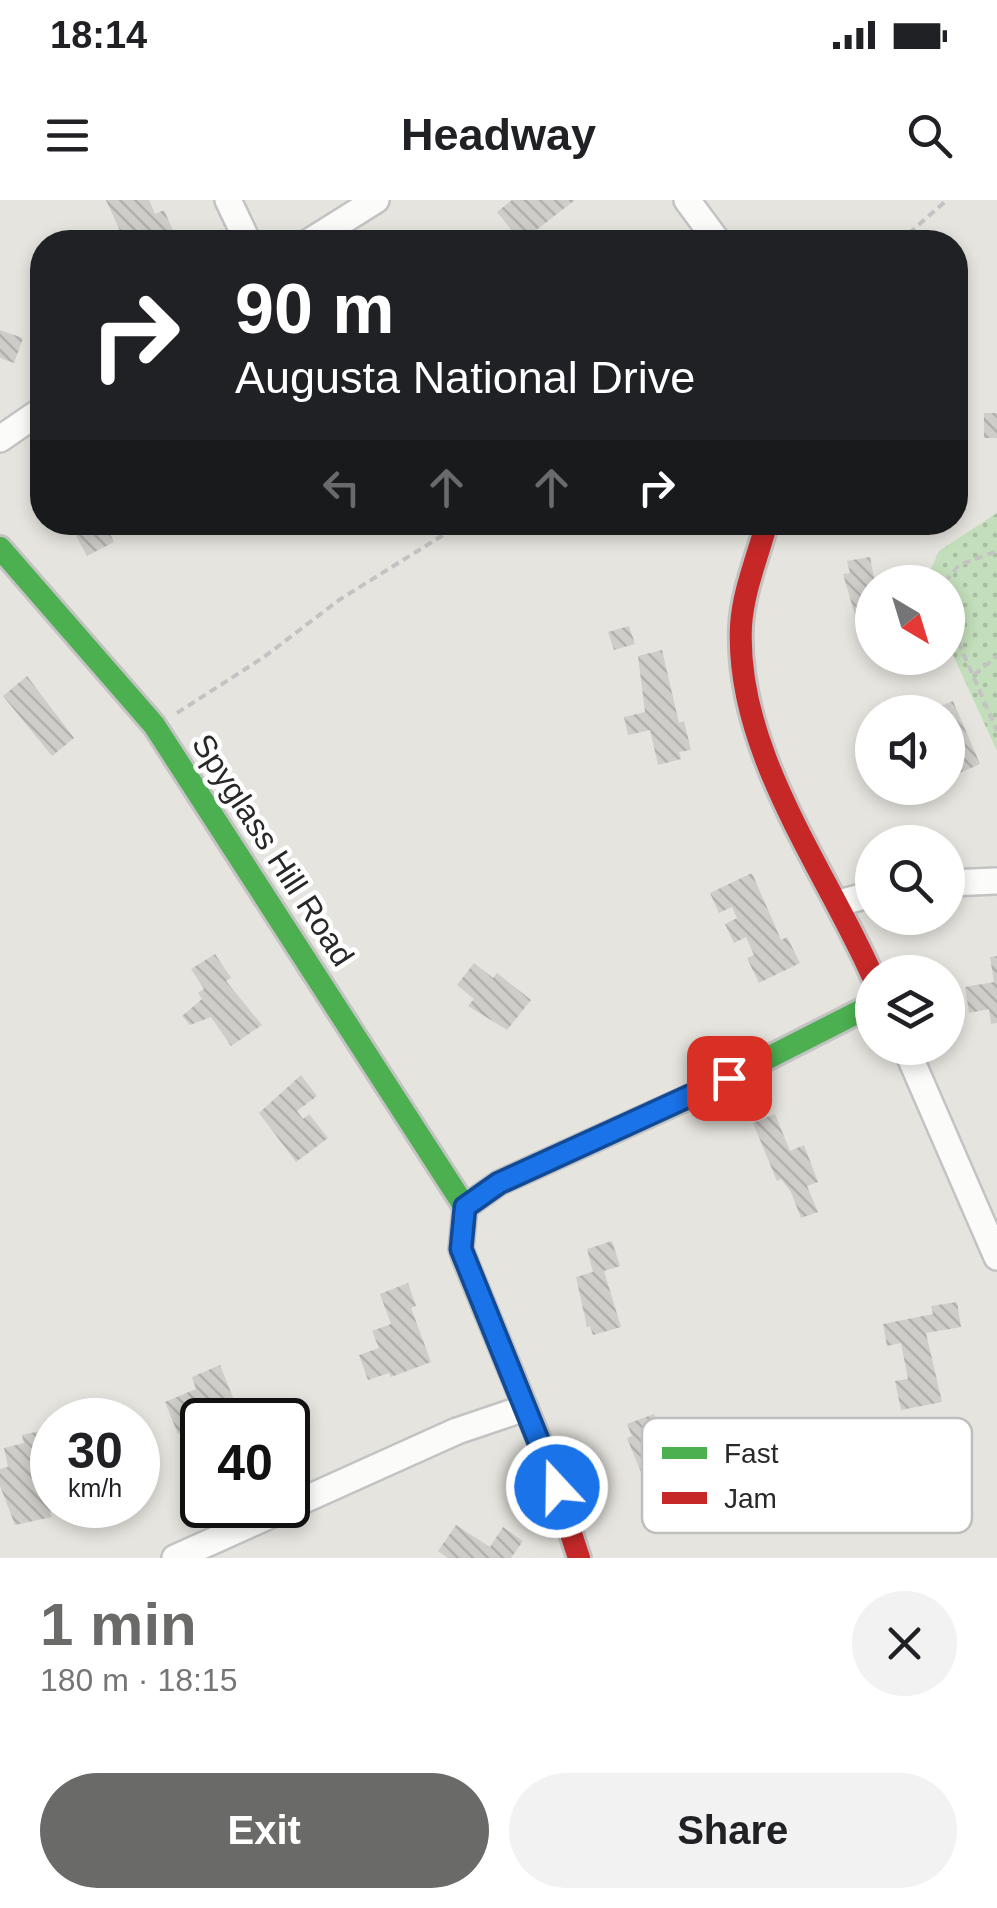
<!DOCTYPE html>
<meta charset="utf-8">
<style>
:root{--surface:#fff;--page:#f2f2f2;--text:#202124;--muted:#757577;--accent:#6a6a68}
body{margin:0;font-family:Helvetica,sans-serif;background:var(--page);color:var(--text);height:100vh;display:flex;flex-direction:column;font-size:38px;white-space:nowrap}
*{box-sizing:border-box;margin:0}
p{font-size:32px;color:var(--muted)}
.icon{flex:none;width:55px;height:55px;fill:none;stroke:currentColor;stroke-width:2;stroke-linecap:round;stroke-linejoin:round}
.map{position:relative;height:1358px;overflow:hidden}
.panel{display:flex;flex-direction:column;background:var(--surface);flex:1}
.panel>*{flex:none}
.guide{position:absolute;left:30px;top:30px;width:938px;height:305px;border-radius:40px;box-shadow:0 5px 15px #0003;background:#202124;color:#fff;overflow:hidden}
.needle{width:65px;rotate:142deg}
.fabs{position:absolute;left:855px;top:365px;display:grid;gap:20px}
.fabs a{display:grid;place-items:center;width:110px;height:110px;border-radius:50%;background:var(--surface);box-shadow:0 5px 15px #0003;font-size:50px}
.speed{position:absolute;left:30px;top:1198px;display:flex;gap:20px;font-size:50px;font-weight:700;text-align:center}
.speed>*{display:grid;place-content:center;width:130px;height:130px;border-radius:50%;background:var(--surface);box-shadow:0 5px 15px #0003;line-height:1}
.speed small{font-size:25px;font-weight:400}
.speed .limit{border:5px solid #111;border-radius:15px;background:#fff;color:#111}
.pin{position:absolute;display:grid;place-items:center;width:85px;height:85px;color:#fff;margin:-42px;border-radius:20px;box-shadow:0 5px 15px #0006}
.me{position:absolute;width:110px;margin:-55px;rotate:339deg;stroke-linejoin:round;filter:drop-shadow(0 0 8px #0008)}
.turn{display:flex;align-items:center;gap:35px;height:210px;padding:0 40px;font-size:45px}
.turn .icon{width:130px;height:130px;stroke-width:2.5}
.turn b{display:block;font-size:70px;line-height:85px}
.lanes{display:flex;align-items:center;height:95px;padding:0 40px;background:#0003;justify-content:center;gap:50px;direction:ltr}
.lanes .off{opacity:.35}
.round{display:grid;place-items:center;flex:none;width:105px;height:105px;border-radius:52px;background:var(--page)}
.headline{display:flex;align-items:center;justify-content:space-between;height:170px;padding:0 40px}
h1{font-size:60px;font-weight:800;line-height:75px;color:var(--accent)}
.button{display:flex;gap:20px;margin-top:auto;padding:20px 40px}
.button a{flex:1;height:115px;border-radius:60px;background:var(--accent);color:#fff;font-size:40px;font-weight:800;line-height:115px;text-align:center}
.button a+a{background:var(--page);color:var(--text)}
.status{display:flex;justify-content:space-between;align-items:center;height:70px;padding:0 50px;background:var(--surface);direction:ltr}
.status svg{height:28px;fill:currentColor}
header{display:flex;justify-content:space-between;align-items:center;height:130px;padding:0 40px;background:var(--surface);font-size:45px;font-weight:800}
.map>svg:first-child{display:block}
.grass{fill:url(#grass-dots)}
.building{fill:url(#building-back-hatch)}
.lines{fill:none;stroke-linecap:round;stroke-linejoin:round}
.street-casing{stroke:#c4c3c3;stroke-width:30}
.fast-casing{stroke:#c4c3c3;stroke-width:28}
.jam-casing{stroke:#c4c3c3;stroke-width:28}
.path{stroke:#c4c3c3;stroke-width:4;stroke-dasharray:8 5;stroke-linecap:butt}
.street{stroke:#fbfbfa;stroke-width:25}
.fast{stroke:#4caf50;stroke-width:22}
.jam{stroke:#c62828;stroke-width:22}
.route-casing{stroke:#114b97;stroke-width:25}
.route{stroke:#1a73e8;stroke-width:18}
.labels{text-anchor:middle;stroke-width:9;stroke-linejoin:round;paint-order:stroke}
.street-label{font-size:32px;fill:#282828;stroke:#fff}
.key{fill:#fff;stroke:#bebebe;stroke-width:2.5}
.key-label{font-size:28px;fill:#282828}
</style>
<div class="status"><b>18:14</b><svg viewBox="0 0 49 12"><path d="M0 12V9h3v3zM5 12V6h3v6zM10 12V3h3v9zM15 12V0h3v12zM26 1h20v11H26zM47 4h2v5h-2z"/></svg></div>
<header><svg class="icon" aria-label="menu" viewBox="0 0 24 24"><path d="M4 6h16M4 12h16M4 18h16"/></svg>Headway<svg class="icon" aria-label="search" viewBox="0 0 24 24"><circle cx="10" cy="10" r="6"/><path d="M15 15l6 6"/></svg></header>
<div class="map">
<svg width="997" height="1358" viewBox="0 0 997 1358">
<defs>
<pattern id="grass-dots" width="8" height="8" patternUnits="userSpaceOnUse" patternTransform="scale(2.5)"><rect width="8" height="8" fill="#c2deba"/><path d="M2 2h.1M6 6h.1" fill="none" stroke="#a7bea0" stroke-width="1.8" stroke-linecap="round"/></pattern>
<pattern id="building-back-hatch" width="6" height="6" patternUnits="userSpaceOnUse" patternTransform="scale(2.5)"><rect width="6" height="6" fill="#cfcdc9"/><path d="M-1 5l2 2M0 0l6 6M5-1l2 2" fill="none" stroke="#b2b0ad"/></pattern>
</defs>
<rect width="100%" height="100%" fill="#e6e4de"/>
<path class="grass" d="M997,313v238l-49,-107v-62h-23l14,-31z"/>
<path class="building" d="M106,0h43l6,14 9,-4 10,23 -21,9 -2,-4 -26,4z
M512,0h63l-54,42 -24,-30z
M0,130l23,8 -9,25 -14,-5z
M984,213h13v25h-13z
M77,322h27l10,20 -27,14 -14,-26 6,-3z
M870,357l5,25 -3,45 -13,2 -16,-55 7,-1 -3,-12z
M629,426l6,18 -21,6 -6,-18z
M662,450l17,73 5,-2 7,29 -12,2 2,7 -23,6 -8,-35 -22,5 -4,-18 21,-5 -7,-56z
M27,476l47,62 -22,18 -49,-60z
M953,501l27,63 -25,11 -7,-17v-46h-22z
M752,673l29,67 6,-3 13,26 -41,20 -12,-25 7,-3 -8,-18 -12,6 -9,-19 12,-6 -5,-11 -13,6 -9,-20z
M215,754l16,24 -5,3 36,44 -31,21 -20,-29 -21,8 -8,-9 20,-17 -4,-6 6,-4 -13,-20z
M997,756v67l-6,1 -2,-15 -20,4 -4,-26 29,-5 -4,-25z
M474,763l19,15 4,-5 34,27 -24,30 -39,-24 6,-7 -17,-14z
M301,875l16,21 -20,15 6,8 6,-5 19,24 -32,24 -37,-49z
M775,914l15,37 14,-6 14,37 -11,4 11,26 -17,6 -10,-26 -10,-13 -4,2 -24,-58z
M612,1041l8,25 -16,5 17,56 -28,8 -3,-9 -3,1 -11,-50 17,-5 -6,-23z
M408,1083l8,23 -5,2 20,54 -40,15 -2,-4 -21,7 -9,-25 20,-7 -7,-17 19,-7 -11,-30z
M957,1102l4,25 -35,6 16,69 -41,8 -6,-29 13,-2 -7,-36 -14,3 -4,-22 50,-10 -2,-8z
M220,1165l16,40 7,-3 7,18h-27l-3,-7 -42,21 -13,-32 31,-13 -4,-12z
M654,1214l31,80 -24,10 -12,-30 -6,3 -16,-39 5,-2 -5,-12z
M49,1229l3,21 -18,4 18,63 -37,8 -15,-39v-17l8,-2 -4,-19 20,-5 -2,-8z
M456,1325l34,22 13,-20 20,14 -12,17h-63l-10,-7z"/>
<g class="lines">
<defs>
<path id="street" d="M228,0l20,42
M687,0l31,42
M309,42l67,-42
M0,239l42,-29
M948,683l49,-2
M839,703l33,-9
M906,848l91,209
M175,1358l282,-127 68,-23"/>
<path id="fast" d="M0,348l154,177 311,482
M465,1060l-4,-11 4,-42 34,-24 206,-93 167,-85"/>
<path id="jam" d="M767,322c-9,34 -24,69 -26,104 -6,124 83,241 131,349
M465,1060l81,197 33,101"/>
</defs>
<use href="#street" class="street-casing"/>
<use href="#fast" class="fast-casing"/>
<use href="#jam" class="jam-casing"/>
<path class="path" d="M899,42l48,-42
M945,382l14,-17 38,-14
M948,418l49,113
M974,475l23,-19
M177,513l87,-56 75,-57 125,-78"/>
<use href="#street" class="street"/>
<use href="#fast" class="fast"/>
<use href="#jam" class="jam"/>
</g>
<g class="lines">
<defs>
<path id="route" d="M557,1287l-96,-238 4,-42 34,-24 230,-105"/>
</defs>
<use href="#route" class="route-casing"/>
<use href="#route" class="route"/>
</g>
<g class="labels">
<g class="street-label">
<text transform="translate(273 650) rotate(57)" y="11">Spyglass Hill Road</text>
</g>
</g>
<rect x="642" y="1218" width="330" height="115" rx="15" class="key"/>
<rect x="662" y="1247" width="45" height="12" fill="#4caf50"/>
<rect x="662" y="1292" width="45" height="12" fill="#c62828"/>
<g class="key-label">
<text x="724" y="1263">Fast</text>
<text x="724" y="1308">Jam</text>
</g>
</svg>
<div class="fabs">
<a><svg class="needle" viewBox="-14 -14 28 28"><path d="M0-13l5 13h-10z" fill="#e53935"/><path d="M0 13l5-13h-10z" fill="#757577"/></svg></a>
<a><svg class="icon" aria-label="sound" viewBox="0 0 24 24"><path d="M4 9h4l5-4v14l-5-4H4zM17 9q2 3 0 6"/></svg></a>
<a><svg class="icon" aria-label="search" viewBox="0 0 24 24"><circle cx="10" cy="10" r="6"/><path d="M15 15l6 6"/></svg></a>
<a><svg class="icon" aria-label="layers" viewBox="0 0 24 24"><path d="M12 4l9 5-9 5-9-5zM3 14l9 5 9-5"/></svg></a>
</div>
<div class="speed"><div>30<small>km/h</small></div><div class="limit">40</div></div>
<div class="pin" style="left:729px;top:878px;background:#d93025"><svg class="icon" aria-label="arrive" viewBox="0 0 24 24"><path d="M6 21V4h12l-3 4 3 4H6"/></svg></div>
<svg class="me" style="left:557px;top:1287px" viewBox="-20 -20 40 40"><circle r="17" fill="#1a73e8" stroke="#fff" stroke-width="3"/><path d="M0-11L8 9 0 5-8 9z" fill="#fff"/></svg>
<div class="guide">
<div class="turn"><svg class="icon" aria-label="right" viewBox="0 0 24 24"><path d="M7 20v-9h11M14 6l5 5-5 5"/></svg><div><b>90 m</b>Augusta National Drive</div></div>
<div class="lanes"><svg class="icon off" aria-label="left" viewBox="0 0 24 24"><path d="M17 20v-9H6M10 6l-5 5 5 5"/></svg><svg class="icon off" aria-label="ahead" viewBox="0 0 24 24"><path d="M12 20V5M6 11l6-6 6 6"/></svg><svg class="icon off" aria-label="ahead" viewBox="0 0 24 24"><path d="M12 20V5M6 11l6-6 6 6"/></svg><svg class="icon" aria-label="right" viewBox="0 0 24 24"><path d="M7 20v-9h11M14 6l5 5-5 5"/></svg></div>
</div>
</div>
<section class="panel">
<div class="headline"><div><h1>1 min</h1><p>180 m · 18:15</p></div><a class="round"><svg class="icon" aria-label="close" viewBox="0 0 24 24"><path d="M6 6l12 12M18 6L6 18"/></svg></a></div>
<div class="button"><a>Exit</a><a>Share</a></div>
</section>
